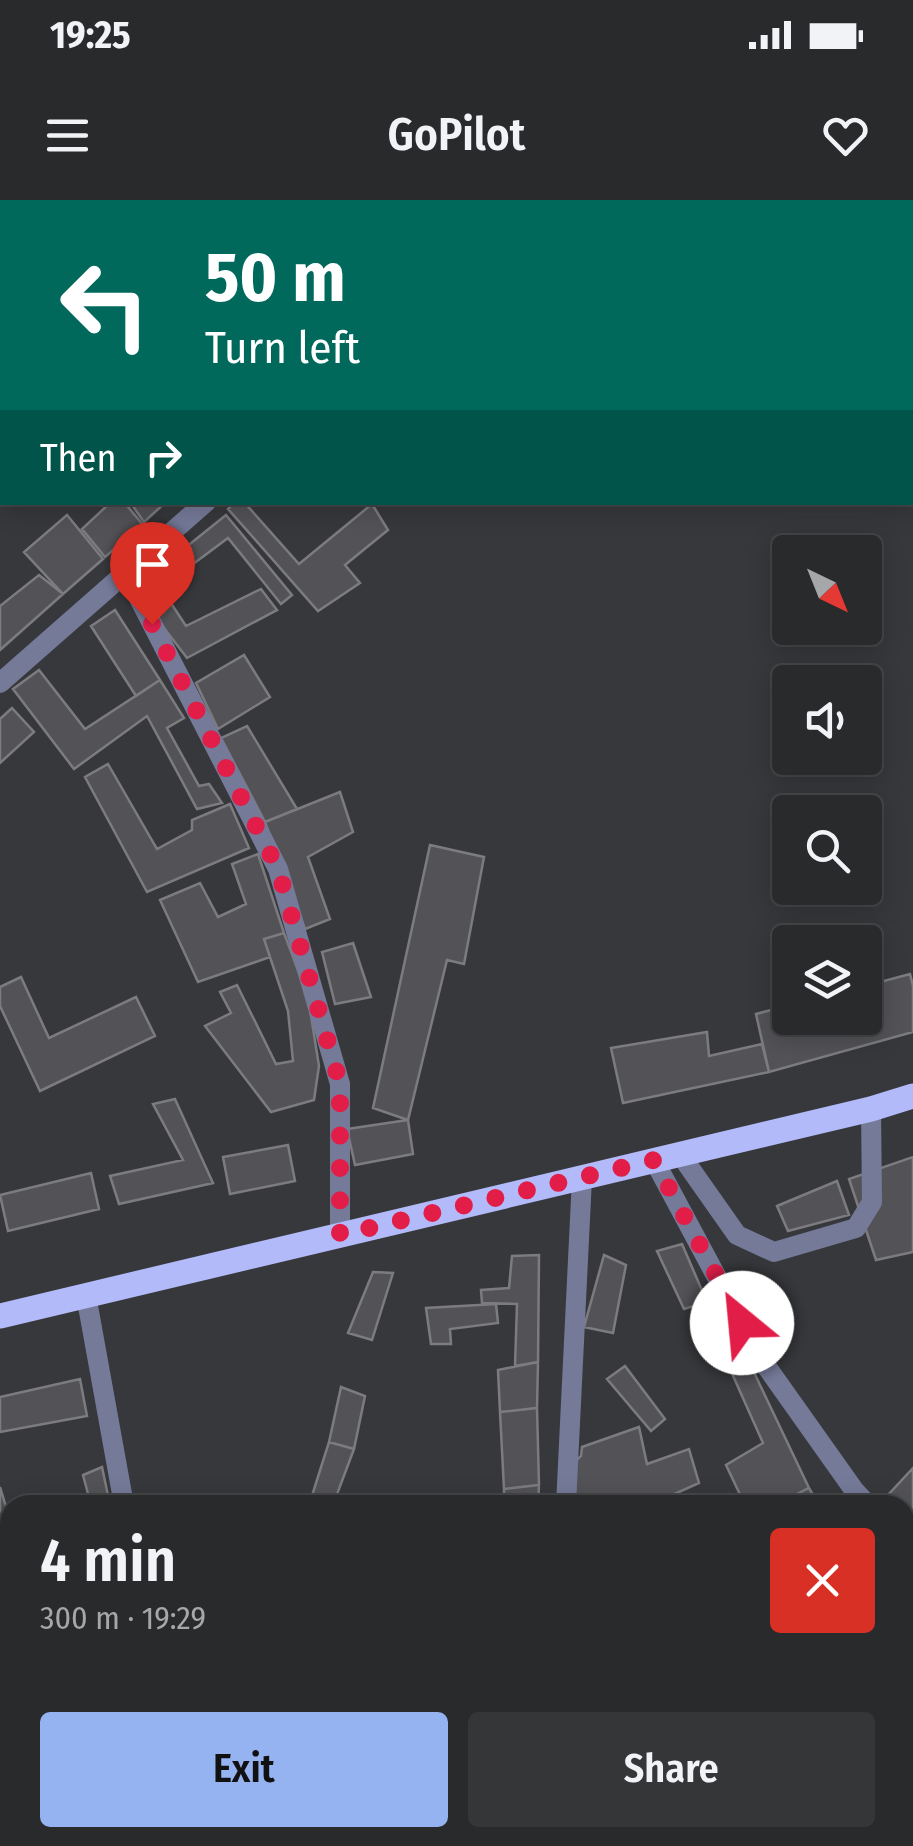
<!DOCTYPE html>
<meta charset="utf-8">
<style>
:root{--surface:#292a2c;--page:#353638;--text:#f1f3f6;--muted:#a5a7a9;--line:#454648;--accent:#95b2f1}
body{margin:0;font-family:"Fira Sans Condensed",sans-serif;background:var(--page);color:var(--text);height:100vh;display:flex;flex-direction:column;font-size:38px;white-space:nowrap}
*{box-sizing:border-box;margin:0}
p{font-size:32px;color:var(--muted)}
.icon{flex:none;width:55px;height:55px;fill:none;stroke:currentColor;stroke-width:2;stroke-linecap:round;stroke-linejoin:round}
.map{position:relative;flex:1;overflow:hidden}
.details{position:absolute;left:0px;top:1295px;width:915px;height:352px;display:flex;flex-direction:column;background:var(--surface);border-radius:30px 30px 0 0;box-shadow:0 5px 25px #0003,0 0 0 2px var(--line)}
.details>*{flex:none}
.top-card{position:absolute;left:0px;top:0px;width:915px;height:305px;box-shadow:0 5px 25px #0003,0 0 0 2px var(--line);background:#00695c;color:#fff;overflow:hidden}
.needle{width:65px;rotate:137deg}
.buttons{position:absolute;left:772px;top:335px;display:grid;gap:20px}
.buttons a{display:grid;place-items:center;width:110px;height:110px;border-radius:10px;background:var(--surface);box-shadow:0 5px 25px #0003,0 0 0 2px var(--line);font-size:50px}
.pin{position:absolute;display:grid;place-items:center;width:85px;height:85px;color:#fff;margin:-102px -42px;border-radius:50% 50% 50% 0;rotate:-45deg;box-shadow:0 0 10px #0007}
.pin .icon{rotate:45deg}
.me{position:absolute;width:110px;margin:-55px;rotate:332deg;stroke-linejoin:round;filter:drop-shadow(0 0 8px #0008)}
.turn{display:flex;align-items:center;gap:35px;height:210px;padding:0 40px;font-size:45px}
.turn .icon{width:130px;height:130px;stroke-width:2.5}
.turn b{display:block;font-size:70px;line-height:85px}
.then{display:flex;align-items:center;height:95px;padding:0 40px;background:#0003;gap:20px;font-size:38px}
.round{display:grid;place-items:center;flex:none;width:105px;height:105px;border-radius:10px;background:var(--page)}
.head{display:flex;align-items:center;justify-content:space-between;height:170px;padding:0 40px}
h1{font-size:60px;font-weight:600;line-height:75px}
.cta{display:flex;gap:20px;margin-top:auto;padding:20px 40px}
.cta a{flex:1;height:115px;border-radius:10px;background:var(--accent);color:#111;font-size:40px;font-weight:600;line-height:115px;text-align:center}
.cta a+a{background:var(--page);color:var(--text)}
.status{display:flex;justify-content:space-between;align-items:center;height:70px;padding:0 50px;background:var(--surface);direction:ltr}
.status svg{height:28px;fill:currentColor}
header{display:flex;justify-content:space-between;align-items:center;height:130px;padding:0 40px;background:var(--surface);font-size:45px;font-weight:600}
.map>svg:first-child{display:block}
.building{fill:#535357;stroke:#7c7c80;stroke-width:2.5}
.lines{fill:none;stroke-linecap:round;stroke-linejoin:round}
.street{stroke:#757a99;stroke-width:20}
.primary{stroke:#b2baf9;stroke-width:25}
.route{stroke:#e11d48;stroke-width:18;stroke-dasharray:0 32.4}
</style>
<div class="status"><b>19:25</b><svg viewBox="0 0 49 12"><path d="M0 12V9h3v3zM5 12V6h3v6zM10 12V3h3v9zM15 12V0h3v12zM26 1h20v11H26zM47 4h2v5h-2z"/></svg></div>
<header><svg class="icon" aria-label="menu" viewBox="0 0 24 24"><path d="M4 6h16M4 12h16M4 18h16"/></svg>GoPilot<svg class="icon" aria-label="heart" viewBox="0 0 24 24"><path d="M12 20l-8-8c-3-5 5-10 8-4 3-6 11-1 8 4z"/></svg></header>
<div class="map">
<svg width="913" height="1646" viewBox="0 0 913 1646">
<rect width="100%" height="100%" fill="#37383b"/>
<path class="building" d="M111,302h13l19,23 -38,32 -23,-28z
M130,302h36l-22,20z
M235,302h9l55,62 73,-60 16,26 -43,35 15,18 -42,28 -90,-102z
M67,315l36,44 -40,35 -39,-42z
M226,315l66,80 -11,9 -53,-66 -67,50 25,38 75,-37 16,21 -90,48 -53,-69z
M39,375l24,19 -63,56v-44z
M115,410l45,70 -24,16 -45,-70z
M244,455l26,42 -52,32 -22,-46z
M39,470l46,59 75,-49 24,38 -17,10 32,58 10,-2 13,19 -25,6 -50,-93 -73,53 -61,-80z
M12,508l22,24 -34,31v-44z
M247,526l50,83 -32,13 -44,-84z
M108,564l49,85 35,-19v-10l38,-16 19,44 -102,44 -62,-115z
M340,592l13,40 -45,25 22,62 -25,10 -40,-107z
M430,645l54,12 -20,107 -17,-4 -39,160 -35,-12z
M258,654l26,79 -20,6 6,18 -72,25 -38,-82 40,-17 18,34 28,-13 -14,-40z
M284,733l24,64 11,69 -5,34 -43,12 -66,-86 26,-13 -11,-21 17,-7 39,79 17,-3 -5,-50 -24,-72z
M353,743l18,54 -36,7 -13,-52z
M910,774l3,12v46l-144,40 -13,-58 34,-9v13h75v-32z
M21,777l28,61 87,-41 19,39 -115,55 -40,-85v-19z
M707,832l2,24 53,-12 7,28 -146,31 -12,-55z
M175,899l38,84 -94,21 -9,-28 73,-16 -30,-56z
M408,920l5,34 -58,11 -8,-36z
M288,945l7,36 -65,13 -7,-37z
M913,957v95l-37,8 -27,-81z
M91,973l8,36 -91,22 -8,-36z
M837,981l12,34 -61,16 -11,-25z
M682,1044l25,58 -23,7 -27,-58z
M539,1055l-1,107 -23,4 2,-62 -35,-1 -1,-13 28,-2 3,-32z
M604,1055l22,10 -13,68 -29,-6z
M373,1072l20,1 -21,67 -24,-7z
M496,1104l2,19 -48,6 1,15h-20l-5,-36z
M538,1162l-1,46 -37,4 -2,-42z
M625,1166l40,53 -14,12 -44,-52z
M751,1166l58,122 -34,17h-30l-19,-40 37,-22 -33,-74z
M80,1179l7,37 -87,16v-35z
M341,1187l24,9 -11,53 -25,-7z
M537,1208l2,77 -35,4 -4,-77z
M639,1227l8,37 42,-15 10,34 -49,22h-80l1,-40 10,-9 1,-9z
M329,1242l25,7 -21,56h-24z
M102,1267l8,38h-19l-8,-30z
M913,1268v49l-8,-7v-5h-6l-11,-10z
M539,1285l-1,20h-34v-16z
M0,1287l10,33v11l-10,2z
M809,1288l10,17h-44z
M905,1364l8,14v52l-8,5z
M905,1470l8,8v55l-8,-9z
M9,1549l1,38 -10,3v-37z
M10,1632v6h73v1l-19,7h-64v-11z
M252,1638h35l-6,8h-36z
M374,1638h34l-1,8h-34z
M618,1638h45l-10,8h-27z"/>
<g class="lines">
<path class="street" d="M46,0l2,2
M502,2l3,-2
M912,179h1
M126,373l152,296 62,215v151
M0,483l206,-181
M680,954l57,81 37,17 82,-24 16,-26 -1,-93
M654,960l105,196 95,134 14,15
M86,1095l38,210
M566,1305l16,-327
M905,1343l8,8
M0,1613l10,-3"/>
<path class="primary" d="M0,1116l871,-207 42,-13"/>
</g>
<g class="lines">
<path class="route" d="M152,424l126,245 62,215v151l314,-75 88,163"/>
</g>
</svg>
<div class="buttons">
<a><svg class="needle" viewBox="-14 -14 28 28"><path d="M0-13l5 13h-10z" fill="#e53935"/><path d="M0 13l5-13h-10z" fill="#a5a7a9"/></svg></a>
<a><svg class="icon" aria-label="sound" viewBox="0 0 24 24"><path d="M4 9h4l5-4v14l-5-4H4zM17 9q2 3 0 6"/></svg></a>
<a><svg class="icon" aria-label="search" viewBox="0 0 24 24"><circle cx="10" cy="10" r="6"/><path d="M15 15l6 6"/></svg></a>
<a><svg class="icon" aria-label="layers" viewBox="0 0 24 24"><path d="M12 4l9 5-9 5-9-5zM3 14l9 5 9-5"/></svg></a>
</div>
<div class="pin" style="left:152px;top:424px;background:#d93025"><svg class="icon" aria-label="arrive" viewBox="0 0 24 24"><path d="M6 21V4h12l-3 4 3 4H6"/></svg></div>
<svg class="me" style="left:742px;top:1123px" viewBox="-20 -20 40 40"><circle r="19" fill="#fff"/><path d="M0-13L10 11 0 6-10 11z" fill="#e11d48"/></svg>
<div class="top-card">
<div class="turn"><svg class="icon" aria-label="left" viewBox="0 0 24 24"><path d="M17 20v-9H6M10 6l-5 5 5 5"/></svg><div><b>50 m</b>Turn left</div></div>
<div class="then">Then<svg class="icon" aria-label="right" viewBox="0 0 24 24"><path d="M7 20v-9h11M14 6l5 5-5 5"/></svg></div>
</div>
<section class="details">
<div class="head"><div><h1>4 min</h1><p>300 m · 19:29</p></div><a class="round" style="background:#d93025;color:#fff"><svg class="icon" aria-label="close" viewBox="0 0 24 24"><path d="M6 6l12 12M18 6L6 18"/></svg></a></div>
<div class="cta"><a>Exit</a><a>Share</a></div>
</section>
</div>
